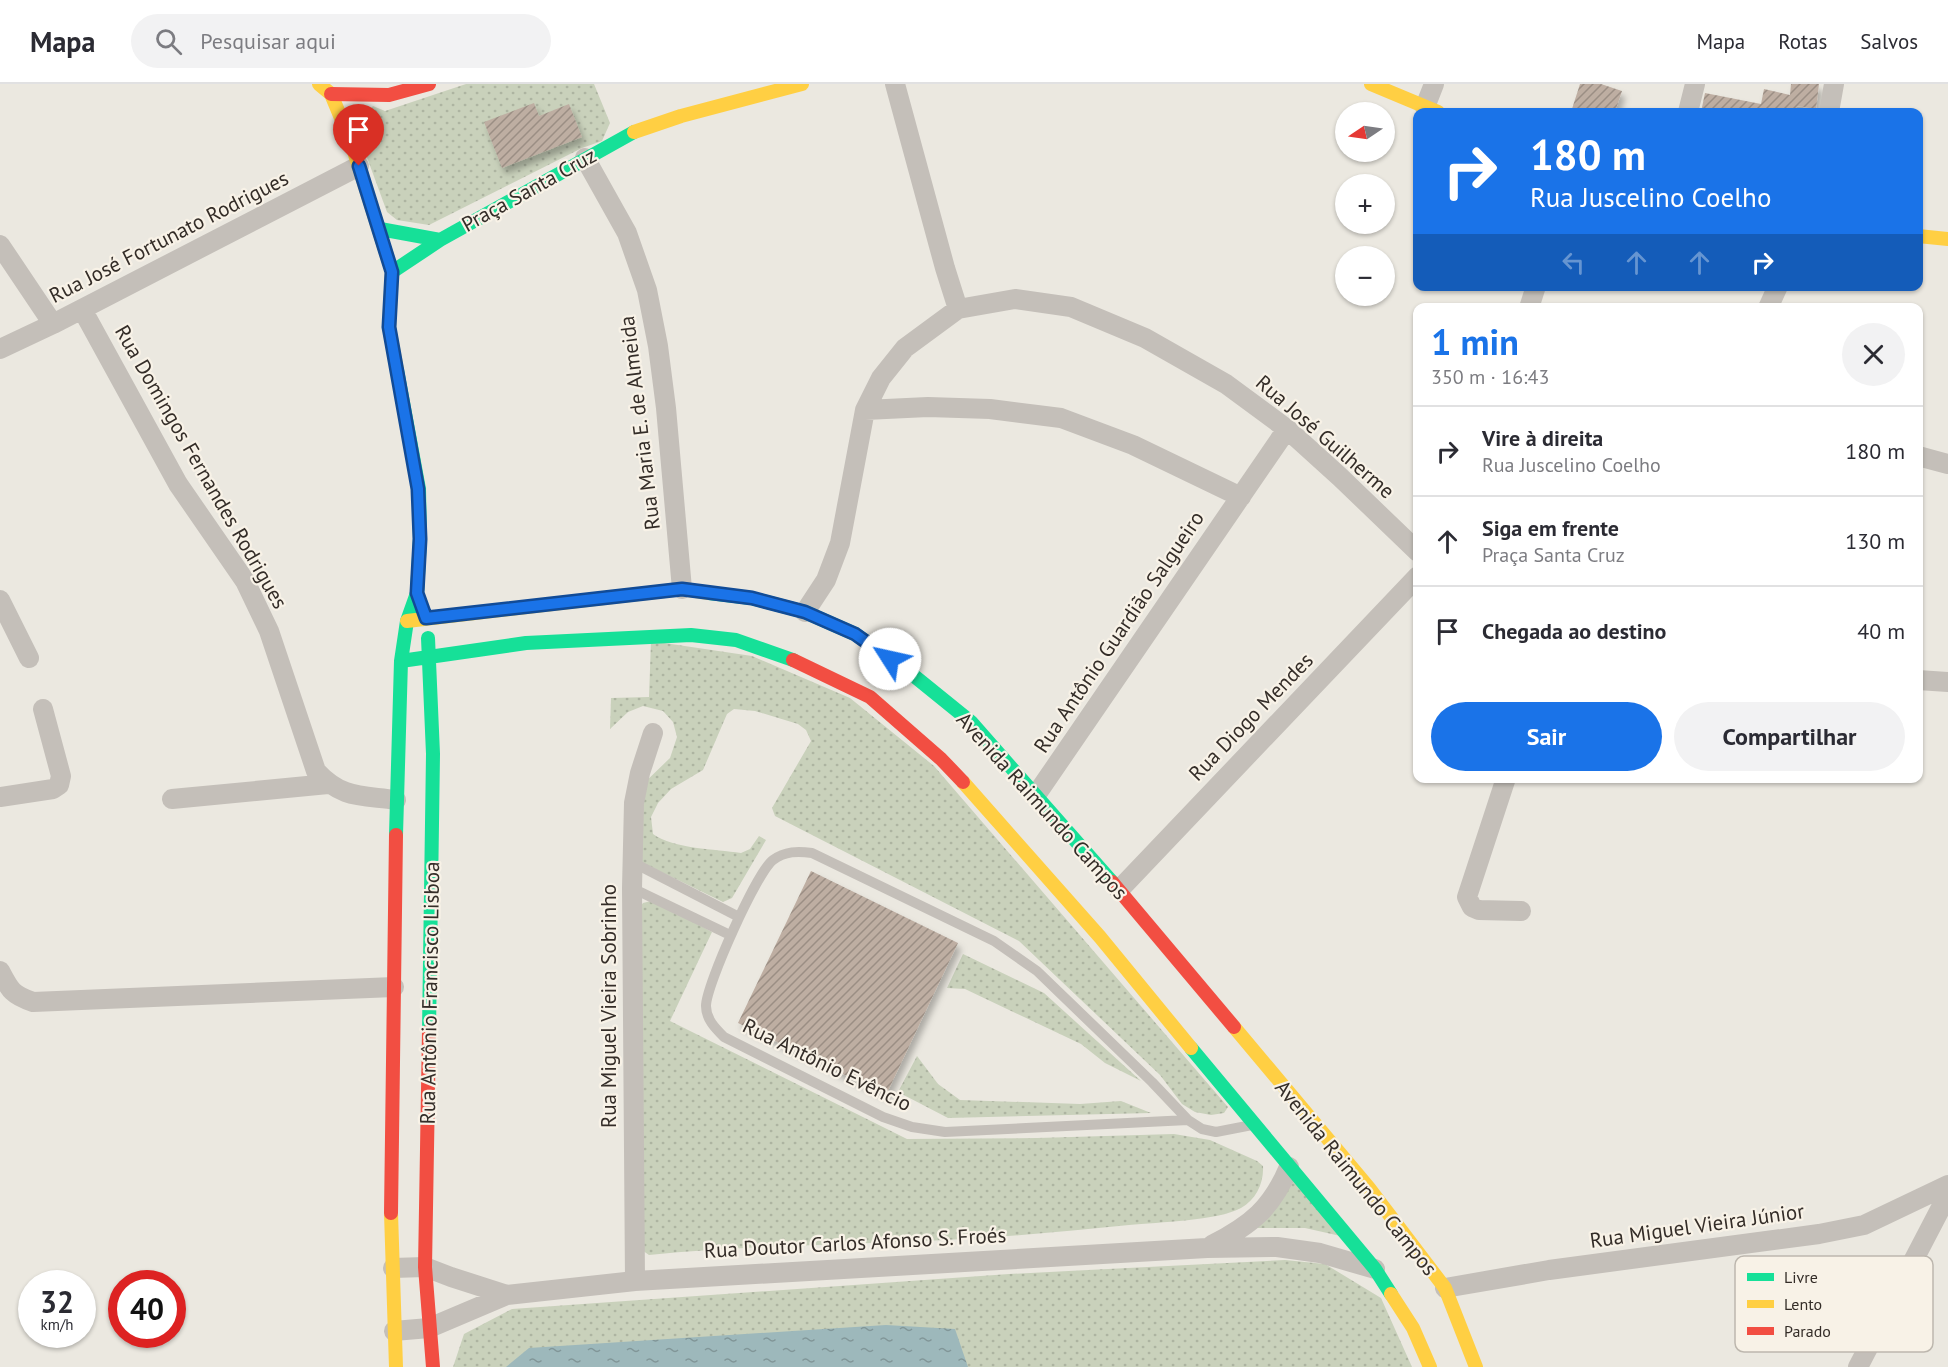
<!DOCTYPE html>
<html lang="pt">
<meta charset="utf-8">
<style>
:root{--surface:#fff;--page:#f2f2f3;--text:#2b2b33;--muted:#7c7c81;--line:#e1e1e2;--accent:#1a73e8}
body{margin:0;font-family:"PT Sans",sans-serif;background:var(--page);color:var(--text);height:100vh;display:flex;flex-direction:column;font-size:22px;white-space:nowrap}
*{box-sizing:border-box;margin:0}
p{font-size:20px;color:var(--muted)}
.icon{flex:none;width:33px;height:33px;fill:none;stroke:currentColor;stroke-width:2;stroke-linecap:round;stroke-linejoin:round}
.map{position:relative;flex:1;overflow:hidden}
.panel{position:absolute;left:1413px;top:219px;width:510px;height:480px;display:flex;flex-direction:column;background:var(--surface);border-radius:12px;box-shadow:0 2px 4px #0004}
.panel>*{flex:none}
.banner{position:absolute;left:1413px;top:24px;width:510px;height:183px;border-radius:12px;box-shadow:0 2px 4px #0004;background:#1a73e8;color:#fff;overflow:hidden}
.needle{width:39px;rotate:257deg}
.fabs{position:absolute;left:1335px;top:18px;display:grid;gap:12px}
.fabs a{display:grid;place-items:center;width:60px;height:60px;border-radius:50%;background:var(--surface);box-shadow:0 2px 4px #0004;font-size:30px}
.speed{position:absolute;left:18px;top:1186px;display:flex;gap:12px;font-size:30px;font-weight:700;text-align:center}
.speed>*{display:grid;place-content:center;width:78px;height:78px;border-radius:50%;background:var(--surface);box-shadow:0 2px 4px #0004;line-height:1}
.speed small{font-size:15px;font-weight:400}
.speed .limit{border:9px solid #d22;background:#fff;color:#111}
.pin{position:absolute;display:grid;place-items:center;width:51px;height:51px;color:#fff;margin:-62px -26px;border-radius:50% 50% 50% 0;rotate:-45deg;box-shadow:0 0 6px #0007}
.pin .icon{rotate:45deg}
.me{position:absolute;width:66px;margin:-33px;rotate:305deg;stroke-linejoin:round;filter:drop-shadow(0 0 4px #0008)}
.turn{display:flex;align-items:center;gap:21px;height:126px;padding:0 18px;font-size:27px}
.turn .icon{width:78px;height:78px;stroke-width:2.5}
.turn b{display:block;font-size:42px;line-height:51px}
.lanes{display:flex;align-items:center;height:57px;padding:0 18px;background:#0003;justify-content:center;gap:30px;direction:ltr}
.lanes .off{opacity:.35}
.round{display:grid;place-items:center;flex:none;width:63px;height:63px;border-radius:32px;background:var(--page)}
.headline{display:flex;align-items:center;justify-content:space-between;height:102px;padding:0 18px}
h1{font-size:36px;font-weight:700;line-height:45px;color:var(--accent)}
.button{display:flex;gap:12px;margin-top:auto;padding:12px 18px}
.button a{flex:1;height:69px;border-radius:36px;background:var(--accent);color:#fff;font-size:24px;font-weight:700;line-height:69px;text-align:center}
.button a+a{background:var(--page);color:var(--text)}
ul{padding:0;list-style:none}
li{display:flex;align-items:center;gap:18px;height:90px;padding:0 18px;border-top:2px solid var(--line)}
li div{flex:1}
li b{display:block;font-size:22px}
li em{font-style:normal}
header{display:flex;align-items:center;gap:36px;box-sizing:border-box;height:84px;padding:0 30px;background:var(--surface);border-bottom:2px solid var(--line)}
header strong{font-size:28px}
nav{display:flex;gap:33px;margin-inline-start:auto;font-size:21px}
.search{width:420px;height:54px;background:var(--page);display:flex;align-items:center;gap:15px;box-sizing:border-box;padding:0 21px;border-radius:33px;color:var(--muted);font-size:22px}
.map>svg:first-child{display:block}
.green{fill:url(#green-dots)}
.water{fill:url(#water-ripples)}
.building{fill:url(#building-hatch);filter:url(#shadow)}
.lines{fill:none;stroke-linecap:round;stroke-linejoin:round}
.lane{stroke:#c4bfb9;stroke-width:10}
.street{stroke:#c4bfb9;stroke-width:20}
.fast{stroke:#16e098;stroke-width:14}
.slow{stroke:#ffcf43;stroke-width:14}
.jam{stroke:#f24e42;stroke-width:14}
.route-casing{stroke:#114b97;stroke-width:15}
.route{stroke:#1a73e8;stroke-width:10}
.labels{text-anchor:middle;stroke-width:4.5;stroke-linejoin:round;paint-order:stroke}
.street-label{font-size:21px;fill:#342d28;stroke:#f8f2e7}
.key{fill:#f8f2e7;stroke:#bdb7ae;stroke-width:1.5}
.key-label{font-size:16px;fill:#342d28}
</style>
<header>
<strong>Mapa</strong>
<div class="search"><svg class="icon" aria-label="search" viewBox="0 0 24 24"><circle cx="10" cy="10" r="6"/><path d="M15 15l6 6"/></svg>Pesquisar aqui</div>
<nav><a>Mapa</a><a>Rotas</a><a>Salvos</a></nav>
</header>
<div class="map">
<svg width="1948" height="1283" viewBox="0 0 1948 1283">
<defs>
<pattern id="green-dots" width="8" height="8" patternUnits="userSpaceOnUse" patternTransform="scale(1.5)"><rect width="8" height="8" fill="#c9d1bb"/><path d="M2 2h.1M6 6h.1" fill="none" stroke="#adb4a1" stroke-width="1.8" stroke-linecap="round"/></pattern>
<pattern id="water-ripples" width="26" height="14" patternUnits="userSpaceOnUse" patternTransform="scale(1.5)"><rect width="26" height="14" fill="#9db8bb"/><path d="M2 4q2-2 4 0t4 0M15 11q2-2 4 0t4 0" fill="none" stroke="#819698"/></pattern>
<pattern id="building-hatch" width="6" height="6" patternUnits="userSpaceOnUse" patternTransform="scale(1.5)"><rect width="6" height="6" fill="#beaea2"/><path d="M-1 1l2-2M0 6l6-6M5 7l2-2" fill="none" stroke="#9b8e84"/></pattern>
<filter id="shadow"><feDropShadow dx="3.5" dy="6" stdDeviation="3" flood-color="#0004"/></filter>
</defs>
<rect width="100%" height="100%" fill="#ebe8e0"/>
<path class="green" d="M466,0h128l16,39 -8,18 -20,7 -153,77 -32,-5 -10,-8 -29,-79 6,-17 9,-10 12,5z
M651,557l101,15 98,42 84,68 294,341 -4,6 -13,2 -16,-3 -13,-8 -22,-29 -141,-134 -244,-125 -3,-8 39,-67 -5,-11 -8,-6 -43,-13 -21,-2 -7,5 -24,56 -32,19 -13,14 -7,14 2,17c21,15 62,15 88,19l9,-4 9,-13 7,4 -34,58 -9,4 -82,-40 -1,-75 30,-29 7,-21 -4,-15 -10,-11 -20,-5 -15,6 -18,17 1,-31 38,-1z
M651,817l10,4 51,27 -42,89 237,118 130,-1 137,-4 36,6 47,21 6,5c1,17 -7,34 -22,42 -24,13 -82,14 -112,17 -67,7 -136,13 -203,16 -93,4 -185,5 -277,14l-10,-7 -2,-337 6,-8z
M963,870l81,39 97,88 -36,-18 -24,-19 -116,-55 -18,-1z
M917,972l21,28 22,16 120,4 41,-3 30,12 -203,5 -50,-26z
M1289,1090l56,63 -40,-9h-52z
M1285,1176l40,4 56,34 31,69h-959l11,-33 48,-25 497,-35z"/>
<path class="water" d="M886,1241l69,4 13,38h-462l23,-19z"/>
<path class="building" d="M1580,0h21l21,7 -7,21h-44z
M1791,0h28l-3,25 -19,-3 -1,6h-95l4,-19 56,11 3,-15 26,6z
M534,19l5,13 30,-12 13,33 -80,31 -18,-46z
M811,787l147,72 -72,152 -148,-72z"/>
<g class="lines">
<path class="lane" d="M632,778l107,55
M632,804l98,47
M1188,1036l-243,12 -33,-5 -29,-10 -159,-80c-9,-9 -18,-18 -18,-31 0,-21 51,-134 67,-146 12,-9 25,-9 39,-7l182,88 43,30 115,111 36,38 14,9 14,3 36,-7"/>
<path class="street" d="M895,0l50,184 13,41
M1425,23l9,-23
M1688,28l7,-28
M1829,28l5,-28
M585,74l42,75 20,57 11,56 8,62 16,181
M0,161l53,79
M1529,224l7,-22
M1768,224l10,-22
M82,225l96,175 67,97 24,50 47,140c26,28 45,24 80,29
M0,265l53,-25 306,-158
M865,326l63,-3 62,2 71,9 72,27 108,52
M1918,372l30,8
M0,516l29,58
M805,528l21,-32 14,-37 25,-133 16,-32 24,-30 53,-39 57,-10 56,8 74,31 81,46 61,45 53,48 78,75
M1918,596l30,2
M1506,694l-39,119 5,10 7,3 42,1
M1036,711l251,-366
M0,713l53,-8 6,-4 2,-9 -18,-67
M172,715l156,-15
M1119,806l299,-314
M0,887c10,19 12,24 33,31l361,-15
M1212,1161c39,-20 60,-37 77,-78
M393,1184l32,-1 26,10 56,18
M635,1197l-3,-393 2,-85 6,-30 13,-40
M1445,1204l104,-18 270,-36 45,-9 84,-40
M394,1247l35,-3 78,-33 128,-14 572,-33 70,-1 43,6 55,16
M1858,1283l90,-173"/>
<path class="fast" d="M380,145l60,11
M392,188l48,-32 194,-108
M709,509l42,5 54,14 50,22 53,37 63,51 141,160
M428,554l5,116 -4,277
M401,577l125,-18 165,-8 45,5 57,20
M396,751l5,-174 6,-40 10,-28 3,-54 -1,-50 -22,-119
M1191,964l184,221 16,25"/>
<path class="slow" d="M319,0l12,10 20,48 41,130 -3,55 8,43
M1371,0l67,28
M634,48l47,-16 121,-32
M1918,152l30,3
M407,537l275,-32 27,4
M963,698l137,155 91,111
M1234,943l135,161 76,100 31,79
M391,1129l5,154
M1391,1210l22,34 17,39"/>
<path class="jam" d="M331,10l58,1 40,-11
M793,576l77,37 71,62 22,23
M1112,798l122,145
M429,947l-4,236 8,100
M391,1129l5,-378"/>
</g>
<g class="lines">
<defs>
<path id="route" d="M359,82l33,106 -3,55 29,162 2,50 -3,54 9,25 256,-29 70,9 53,14 50,22 35,25"/>
</defs>
<use href="#route" class="route-casing"/>
<use href="#route" class="route"/>
</g>
<g class="labels">
<g class="street-label">
<text transform="translate(529 106) rotate(-29)" y="7">Praça Santa Cruz</text>
<text transform="translate(169 153) rotate(-27)" y="7">Rua José Fortunato Rodrigues</text>
<text transform="translate(640 339) rotate(-97)" y="7">Rua Maria E. de Almeida</text>
<text transform="translate(1325 353) rotate(41)" y="7">Rua José Guilherme</text>
<text transform="translate(201 383) rotate(60)" y="7">Rua Domingos Fernandes Rodrigues</text>
<text transform="translate(1119 548) rotate(-56)" y="7">Rua Antônio Guardião Salgueiro</text>
<text transform="translate(1251 633) rotate(-46)" y="7">Rua Diogo Mendes</text>
<text transform="translate(1042 722) rotate(48)" y="7">Avenida Raimundo Campos</text>
<text transform="translate(430 909) rotate(-89)" y="7">Rua Antônio Francisco Lisboa</text>
<text transform="translate(609 922) rotate(-90)" y="7">Rua Miguel Vieira Sobrinho</text>
<text transform="translate(827 981) rotate(26)" y="7">Rua Antônio Evêncio</text>
<text transform="translate(1356 1094) rotate(51)" y="7">Avenida Raimundo Campos</text>
<text transform="translate(1697 1142) rotate(-8)" y="7">Rua Miguel Vieira Júnior</text>
<text transform="translate(855 1159) rotate(-3)" y="7">Rua Doutor Carlos Afonso S. Froés</text>
</g>
</g>
<rect x="1735" y="1172" width="198" height="96" rx="9" class="key"/>
<rect x="1747" y="1189" width="27" height="8" fill="#16e098"/>
<rect x="1747" y="1216" width="27" height="8" fill="#ffcf43"/>
<rect x="1747" y="1243" width="27" height="8" fill="#f24e42"/>
<g class="key-label">
<text x="1784" y="1199">Livre</text>
<text x="1784" y="1226">Lento</text>
<text x="1784" y="1253">Parado</text>
</g>
</svg>
<div class="fabs">
<a><svg class="needle" viewBox="-14 -14 28 28"><path d="M0-13l5 13h-10z" fill="#e53935"/><path d="M0 13l5-13h-10z" fill="#7c7c81"/></svg></a>
<a>+</a>
<a>−</a>
</div>
<div class="speed"><div>32<small>km/h</small></div><div class="limit">40</div></div>
<div class="pin" style="left:359px;top:82px;background:#d93025"><svg class="icon" aria-label="arrive" viewBox="0 0 24 24"><path d="M6 21V4h12l-3 4 3 4H6"/></svg></div>
<svg class="me" style="left:890px;top:575px" viewBox="-20 -20 40 40"><circle r="19" fill="#fff"/><path d="M0-13L10 11 0 6-10 11z" fill="#1a73e8"/></svg>
<div class="banner">
<div class="turn"><svg class="icon" aria-label="right" viewBox="0 0 24 24"><path d="M7 20v-9h11M14 6l5 5-5 5"/></svg><div><b>180 m</b>Rua Juscelino Coelho</div></div>
<div class="lanes"><svg class="icon off" aria-label="left" viewBox="0 0 24 24"><path d="M17 20v-9H6M10 6l-5 5 5 5"/></svg><svg class="icon off" aria-label="ahead" viewBox="0 0 24 24"><path d="M12 20V5M6 11l6-6 6 6"/></svg><svg class="icon off" aria-label="ahead" viewBox="0 0 24 24"><path d="M12 20V5M6 11l6-6 6 6"/></svg><svg class="icon" aria-label="right" viewBox="0 0 24 24"><path d="M7 20v-9h11M14 6l5 5-5 5"/></svg></div>
</div>
<section class="panel">
<div class="headline"><div><h1>1 min</h1><p>350 m · 16:43</p></div><a class="round"><svg class="icon" aria-label="close" viewBox="0 0 24 24"><path d="M6 6l12 12M18 6L6 18"/></svg></a></div>
<ul>
<li><svg class="icon" aria-label="right" viewBox="0 0 24 24"><path d="M7 20v-9h11M14 6l5 5-5 5"/></svg><div><b>Vire à direita</b><p>Rua Juscelino Coelho</p></div><em>180 m</em></li>
<li><svg class="icon" aria-label="ahead" viewBox="0 0 24 24"><path d="M12 20V5M6 11l6-6 6 6"/></svg><div><b>Siga em frente</b><p>Praça Santa Cruz</p></div><em>130 m</em></li>
<li><svg class="icon" aria-label="arrive" viewBox="0 0 24 24"><path d="M6 21V4h12l-3 4 3 4H6"/></svg><div><b>Chegada ao destino</b></div><em>40 m</em></li>
</ul>
<div class="button"><a>Sair</a><a>Compartilhar</a></div>
</section>
</div>
